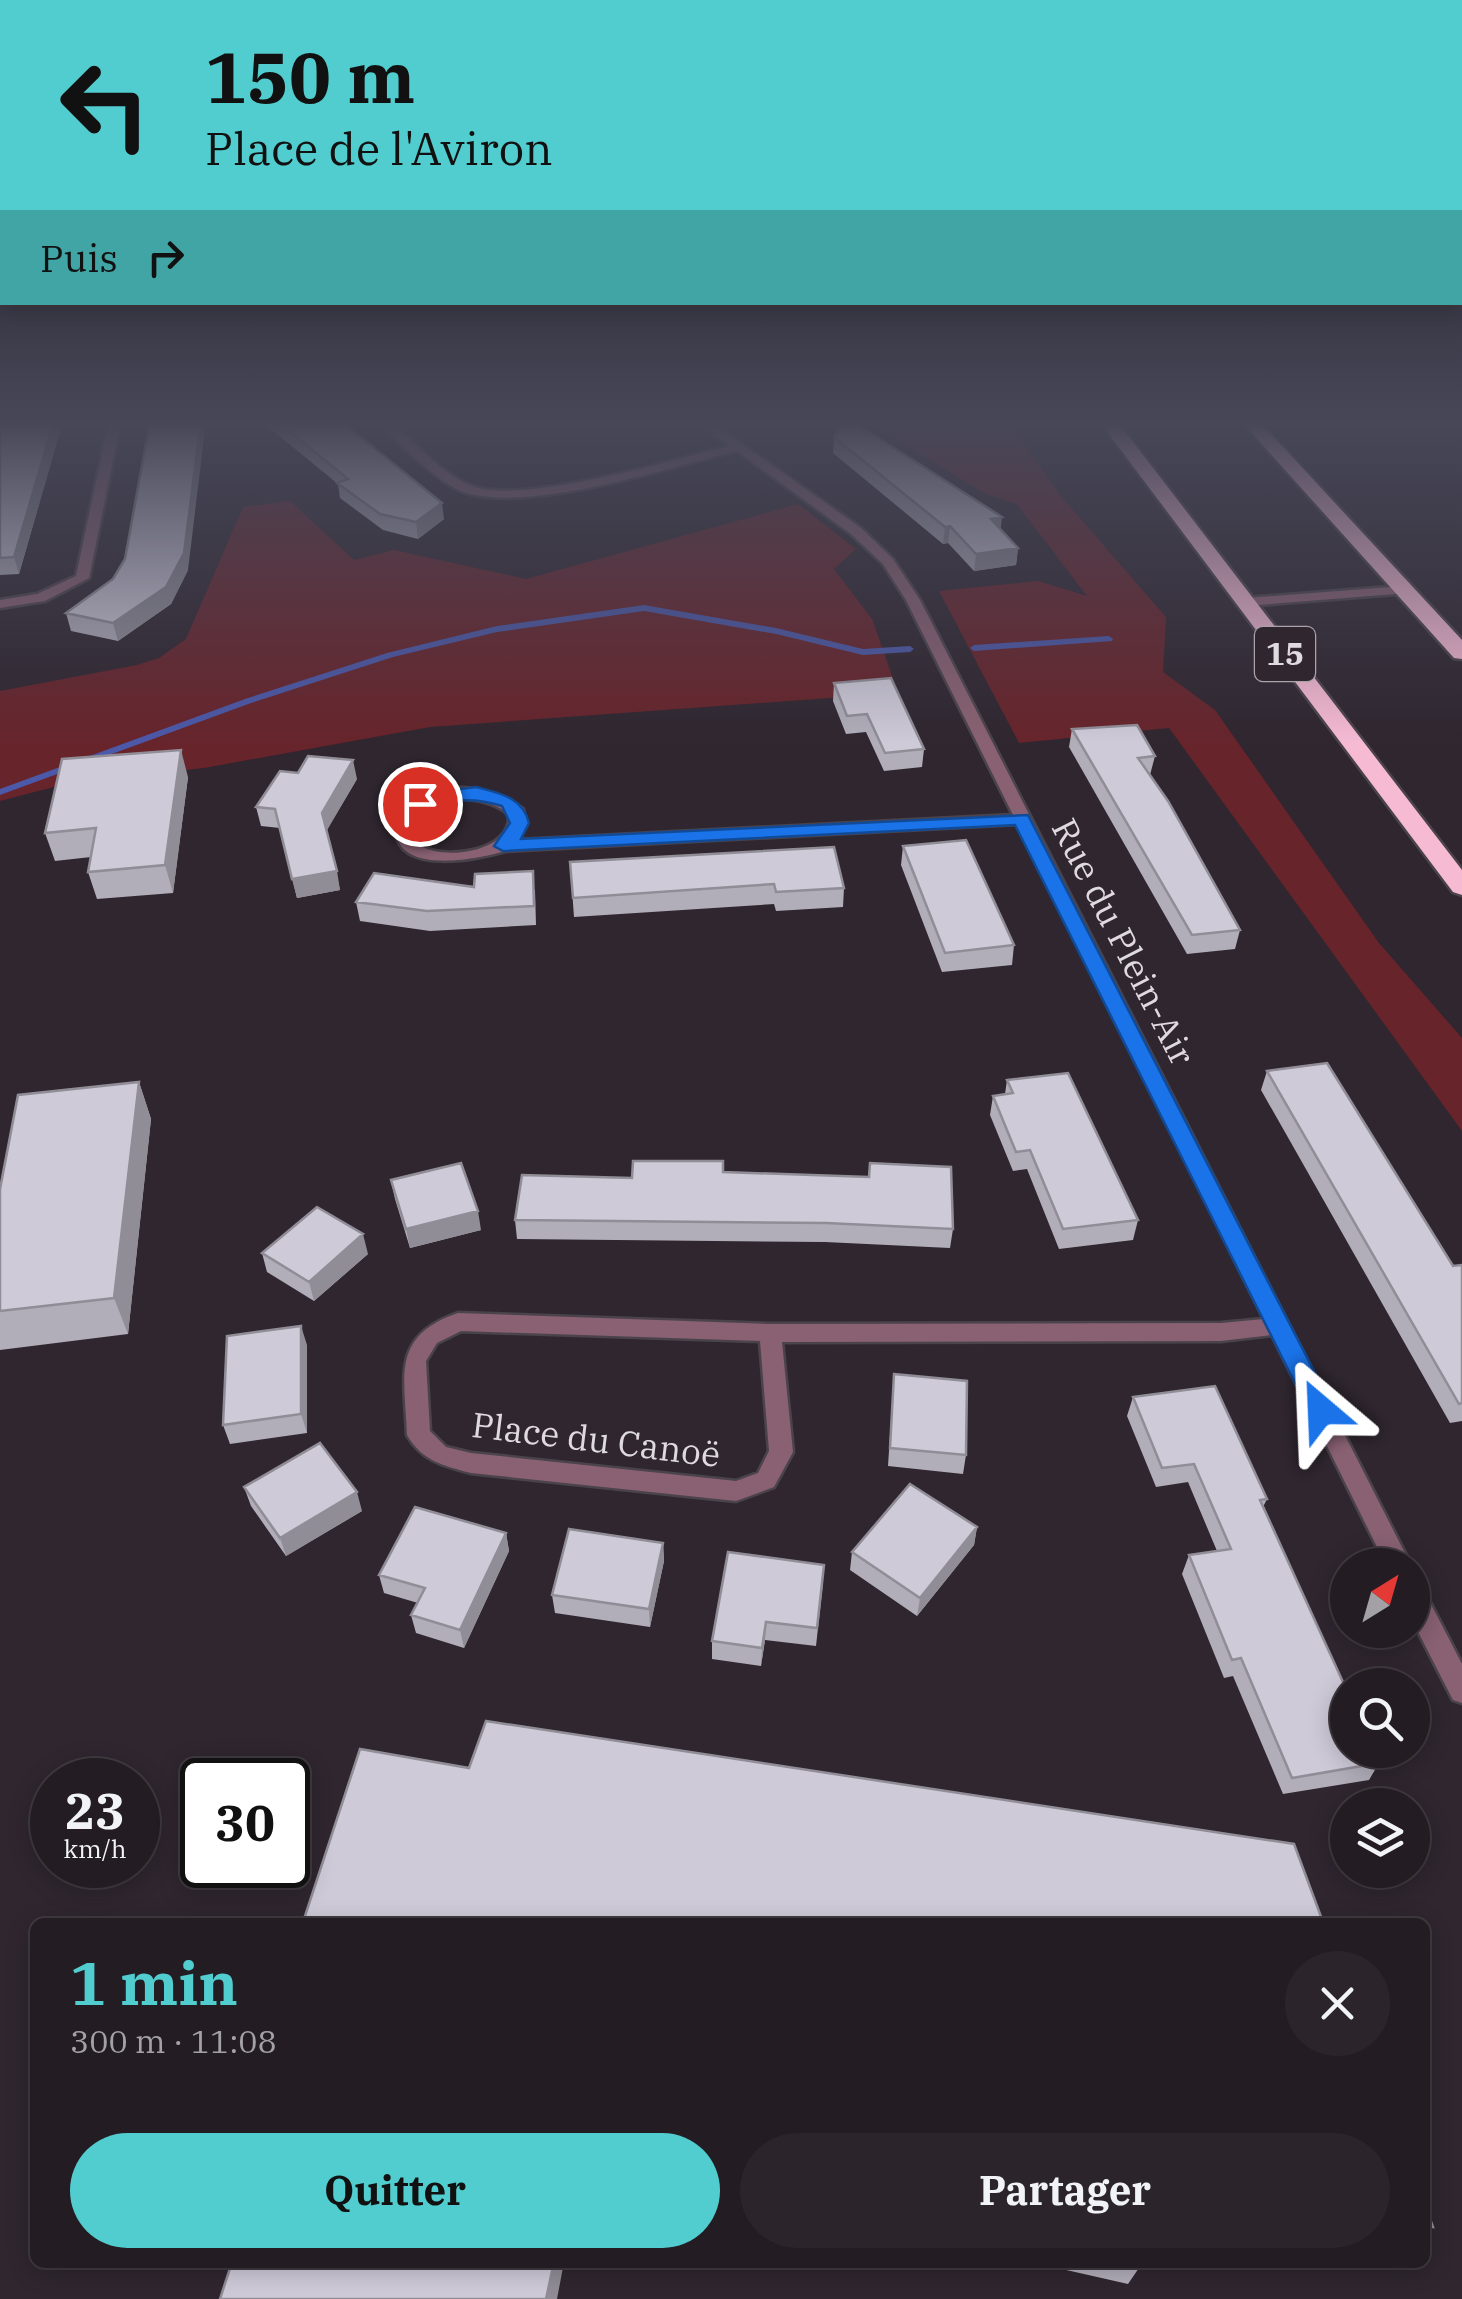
<!DOCTYPE html>
<html lang="fr">
<meta charset="utf-8">
<style>
:root{--surface:#231c23;--page:#2b252b;--text:#f1f3f6;--muted:#a3a1a6;--line:#403a41;--accent:#52cdcf}
body{margin:0;font-family:"IBM Plex Serif",serif;background:var(--page);color:var(--text);height:100vh;display:flex;flex-direction:column;font-size:38px;white-space:nowrap}
*{box-sizing:border-box;margin:0}
p{font-size:32px;color:var(--muted)}
.icon{flex:none;width:55px;height:55px;fill:none;stroke:currentColor;stroke-width:2;stroke-linecap:round;stroke-linejoin:round}
.map{position:relative;flex:1;overflow:hidden}
.drawer{position:absolute;left:30px;top:1918px;width:1400px;height:350px;display:flex;flex-direction:column;background:var(--surface);border-radius:15px;box-shadow:0 5px 25px #0003,0 0 0 2px var(--line)}
.drawer>*{flex:none}
.hud{position:absolute;left:0px;top:0px;width:1462px;height:305px;box-shadow:0 5px 25px #0003,0 0 0 2px var(--line);background:#52cdcf;color:#111;overflow:hidden}
.needle{width:65px;rotate:37deg}
.buttons{position:absolute;left:1330px;top:1548px;display:grid;gap:20px}
.buttons a{display:grid;place-items:center;width:100px;height:100px;border-radius:50%;background:var(--surface);box-shadow:0 5px 25px #0003,0 0 0 2px var(--line);font-size:50px}
.speed{position:absolute;left:30px;top:1758px;display:flex;gap:20px;font-size:50px;font-weight:700;text-align:center}
.speed>*{display:grid;place-content:center;width:130px;height:130px;border-radius:50%;background:var(--surface);box-shadow:0 5px 25px #0003,0 0 0 2px var(--line);line-height:1}
.speed small{font-size:25px;font-weight:400}
.speed .limit{border:5px solid #111;border-radius:15px;background:#fff;color:#111}
.pin{position:absolute;display:grid;place-items:center;width:85px;height:85px;color:#fff;margin:-42px;border:5px solid #fff;border-radius:50%;box-shadow:0 2px 10px #0007}
.me{position:absolute;width:110px;margin:-55px;rotate:334deg;stroke-linejoin:round;filter:drop-shadow(0 0 8px #0008)}
.turn{display:flex;align-items:center;gap:35px;height:210px;padding:0 40px;font-size:45px}
.turn .icon{width:130px;height:130px;stroke-width:2.5}
.turn b{display:block;font-size:70px;line-height:85px}
.then{display:flex;align-items:center;height:95px;padding:0 40px;background:#0003;gap:20px;font-size:38px}
.round{display:grid;place-items:center;flex:none;width:105px;height:105px;border-radius:52px;background:var(--page)}
.overview{display:flex;align-items:center;justify-content:space-between;height:170px;padding:0 40px}
h1{font-size:60px;font-weight:700;line-height:75px;color:var(--accent)}
.action{display:flex;gap:20px;margin-top:auto;padding:20px 40px}
.action a{flex:1;height:115px;border-radius:60px;background:var(--accent);color:#111;font-size:40px;font-weight:700;line-height:115px;text-align:center}
.action a+a{background:var(--page);color:var(--text)}
.map>svg:first-child{display:block}
.green{fill:#67242b}
.lines{fill:none;stroke-linecap:round;stroke-linejoin:round}
.stream{fill:#4c58a8;fill-rule:evenodd}
.lane-casing{stroke:#4b434b;stroke-width:5}
.street-casing{stroke:#4b434b;stroke-width:5}
.highway-casing{stroke:#4b434b;stroke-width:5}
.lane{fill:#896172;fill-rule:evenodd}
.street{fill:#896172;fill-rule:evenodd}
.highway{fill:#f6bad3;fill-rule:evenodd}
.wall{fill:#b1aeba}
.shaded-wall{fill:#908d97}
.building{fill:#cecad8;stroke:#908d97;stroke-width:2.5}
.route{fill:#1a73e8;stroke:#114b97;stroke-width:2.5}
.labels{text-anchor:middle;stroke-width:10;stroke-linejoin:round;paint-order:stroke}
.shield{fill:#2f262f;stroke:#aaa4aa;stroke-width:2.5}
.shield-label{font-size:32px;font-weight:bold;fill:#dfdadf}
.street-label{font-size:35px;fill:#dfdadf;stroke:#2f262f}
</style>
<div class="map">
<svg width="1462" height="2299" viewBox="0 0 1462 2299">
<rect width="100%" height="100%" fill="#2f262f"/>
<path class="green" d="M866,421h143l50,73 107,123 -3,55 52,38 164,233 83,95v93l-293,-403 -150,15 -80,-152 99,-10 49,15 -70,-92 -33,-11z
M290,501l64,59 40,-10 132,29 272,-75 58,45 -22,20 38,50 26,74 -468,34 -226,41 -131,14 -73,19v-110l137,-26 22,-7 27,-19 57,-132z"/>
<g class="lines">
<path class="stream" d="M644,605l132,23 87,21 47,-3 4,3 -4,3 -47,3 -87,-21 -132,-23 -147,21 -104,25 -142,46 -251,92v-6l245,-90 142,-46 110,-27z
M1109,636l4,3 -1,2 -138,10 -4,-3 4,-3z"/>
<defs>
<path id="lane" d="M1403,586l7,4 -2,3 -162,13 -7,-4 7,-4z"/>
<path id="street" d="M109,421h12l-32,157 -44,23 -45,7v-8l37,-6 39,-18z
M377,421h13c24,20 48,49 77,63 48,24 207,-25 263,-38l-34,-25h13l152,107 32,31 27,41 491,965h-25l-114,-230 -51,6 -439,1 11,110 -19,35 -38,14 -265,-28c-27,-7 -49,-12 -64,-38 -2,-58 -17,-99 51,-122l312,11 451,-1 43,-4 -246,-495 -513,27c-26,8 -105,24 -109,-19 -1,-7 1,-15 6,-22 24,-36 91,-23 121,-1l3,14 -8,17 495,-25 -107,-215 -23,-36 -32,-30 -114,-83c-70,17 -203,61 -271,42 -27,-9 -69,-51 -89,-72zM454,798c21,1 38,3 55,16 4,37 -63,47 -88,32 -6,-3 -7,-6 -9,-12 -6,-25 23,-34 42,-36zM461,1331l299,10 9,110 -11,22 -22,8 -265,-28 -25,-6 -16,-16 -4,-70 11,-18z
M1412,1582l9,3 41,79v39l-9,-3 -41,-80z"/>
<path id="highway" d="M1099,421h18l345,449v25l-9,-3z
M1241,421h18l203,219v19l-8,-1z"/>
</defs>
<use href="#lane" class="lane-casing"/>
<use href="#street" class="street-casing"/>
<use href="#highway" class="highway-casing"/>
<use href="#lane" class="lane"/>
<use href="#street" class="street"/>
<use href="#highway" class="highway"/>
</g>
<path class="wall" d="M2,421h61l-44,153 -19,1v-148z
M261,421h80l103,98 -26,20 -35,-9 -43,-32 -2,-14z
M834,437l167,92 17,19 -2,17 -42,6 -26,-28 -5,1 -110,-91z
M188,570l-17,34 -53,37 -47,-10 -5,-18z
M834,683l90,66 -2,18 -38,4 -18,-39 -20,2 -13,-33z
M1072,729l83,27 -5,19 90,155 -5,19 -48,5 -118,-207z
M188,777l-15,116 -76,6 -9,-27 3,-15 -36,4 -10,-28z
M357,779l-31,52 14,59 -43,8 -17,-70 -19,-2 -5,-19z
M903,846l111,99 -2,20 -70,7 -41,-107z
M570,862l274,26 -1,19 -67,4 -2,-7 -200,13z
M474,887l61,3 1,35 -106,6 -70,-10 -4,-19z
M1267,1071l186,195 9,1v154l-12,2 -189,-333z
M1007,1080l131,140 -5,20 -74,9 -32,-80 -14,2 -23,-56 3,-19 12,-2z
M139,1082l12,37 -23,215 -128,16v-161z
M870,1163l83,66 -3,19 -125,-6 -308,-3 -2,-19 117,-42 91,-6 145,5z
M391,1180l90,50 -71,18 -15,-49z
M262,1253l106,1 -54,47 -47,-29z
M307,1345v88l-77,11 -7,-19z
M894,1374l72,81 -3,19 -75,-8z
M1133,1397l134,102 -4,8 116,256 -10,17 -86,14 -50,-118 -9,2 -42,-104 7,-19 28,-4 -29,-69 -32,5 -29,-71z
M244,1487l118,24 -76,45 -35,-50z
M977,1527l-3,18 -57,71 -67,-46 2,-18z
M506,1533l3,18 -45,97 -48,-15 -5,-18 7,-12 -34,-10 -5,-18z
M663,1543l1,18 -14,66 -95,-14 -3,-18z
M823,1583l-7,63 -51,-6 -4,26 -49,-7v-18z
M1031,2262h112l-15,22z"/>
<path class="shaded-wall" d="M54,421h9l-44,153 -5,-17z
M201,421h5l-18,149 -17,34 -53,37 -5,-18z
M442,503l2,16 -26,20 -2,-17z
M1002,517l-2,17 -9,-15z
M950,526l-2,17 -5,1 2,-17z
M1018,548l-2,17 -42,6 2,-17z
M181,750l7,27 -15,116 -8,-28z
M353,760l4,19 -31,53 -4,-19z
M337,871l3,19 -43,8 -5,-19z
M139,1082l12,37 -23,215 -14,-36z
M478,1211l3,19 -71,18 -4,-19z
M363,1234l5,20 -54,47 -5,-19z
M301,1326l6,19v88l-6,-19z
M357,1492l5,19 -76,45 -6,-18z
M977,1527l-3,18 -57,71 3,-18z
M506,1533l3,18 -45,97 -4,-18z
M663,1543l1,18 -14,66 -1,-18z
M766,1622l-1,18 -4,26 1,-18z
M554,2262h10l-7,37h-11z"/>
<path class="building" d="M2,421h52l-40,136 -14,1v-131z
M150,421h51l-17,132 -18,34 -53,36 -47,-10 47,-34 12,-20z
M277,421h64l101,82 -26,19 -36,-8 -43,-31 11,-4z
M845,421h7l150,96 -11,2 27,29 -42,6 -26,-28 -5,1 -111,-90z
M891,678l33,71 -39,4 -18,-39 -20,2 -13,-33z
M1137,725l18,31 -17,2 30,43 72,129 -48,5 -120,-206z
M181,750l-16,115 -77,7 8,-44 -51,5 17,-74z
M308,756l45,4 -31,53 15,58 -45,8 -17,-70 -19,-2 24,-36 18,2z
M966,840l48,105 -69,8 -42,-107z
M834,847l10,41 -68,4 -2,-8 -201,14 -3,-36z
M533,871l1,35 -107,5 -71,-9 18,-29 100,14 1,-13z
M1327,1063l126,203 8,-1 1,2v136l-3,1 -192,-333z
M1068,1073l70,147 -75,9 -33,-79 -14,2 -23,-56 20,-3 -6,-13z
M139,1082l-25,216 -114,13v-122l18,-94z
M633,1161h90v11l146,5 1,-14 81,4 2,62 -127,-6 -311,-3 7,-45 110,3z
M461,1163l17,48 -72,18 -15,-49z
M317,1207l46,27 -54,48 -47,-29z
M301,1326v88l-78,11 4,-89z
M894,1374l73,7 -1,74 -76,-7z
M1215,1386l52,113 -7,1 88,193v57h25l6,13 -87,15 -51,-120 -9,2 -43,-105 42,-6 -37,-85 -32,4 -29,-71z
M320,1443l37,49 -77,46 -36,-51z
M910,1484l67,43 -57,71 -68,-46z
M415,1507l91,26 -46,97 -49,-15 14,-27 -46,-13z
M569,1529l94,14 -14,66 -97,-14z
M728,1552l96,13 -7,63 -51,-6 -4,26 -50,-7z
M486,1721l808,123 29,78h-1020l57,-173 109,19z
M1425,2205l8,22 -8,-1z
M232,2262h322l-8,37h-326z"/>
<linearGradient id="sky" x2="0" y2="1"><stop stop-color="#1a151a"/><stop offset="0.57" stop-color="#474758"/><stop offset="1" stop-color="#474758" stop-opacity="0"/></linearGradient>
<rect width="1462" height="743" fill="url(#sky)"/>
<path class="route" d="M476,787c23,6 47,10 53,36l-8,16 507,-24 306,595 -4,7 -9,3 -9,-3 -297,-592 -512,26 -9,-5 16,-23 -8,-17c-32,-10 -51,-6 -82,3l-9,-5 19,-11z"/>
<g class="labels">
<rect class="shield" x="1255" y="627" width="60" height="54" rx="8"/>
<g class="shield-label">
<text x="1285" y="665">15</text>
</g>
<g class="street-label">
<text transform="translate(1123 942) rotate(63)" y="12">Rue du Plein-Air</text>
<text transform="translate(596 1440) rotate(7)" y="12">Place du Canoë</text>
</g>
</g>
</svg>
<div class="buttons">
<a><svg class="needle" viewBox="-14 -14 28 28"><path d="M0-13l5 13h-10z" fill="#e53935"/><path d="M0 13l5-13h-10z" fill="#a3a1a6"/></svg></a>
<a><svg class="icon" aria-label="search" viewBox="0 0 24 24"><circle cx="10" cy="10" r="6"/><path d="M15 15l6 6"/></svg></a>
<a><svg class="icon" aria-label="layers" viewBox="0 0 24 24"><path d="M12 4l9 5-9 5-9-5zM3 14l9 5 9-5"/></svg></a>
</div>
<div class="speed"><div>23<small>km/h</small></div><div class="limit">30</div></div>
<div class="pin" style="left:420px;top:804px;background:#d93025"><svg class="icon" aria-label="arrive" viewBox="0 0 24 24"><path d="M6 21V4h12l-3 4 3 4H6"/></svg></div>
<svg class="me" style="left:1321px;top:1410px" viewBox="-20 -20 40 40"><path d="M0-17L14 15 0 8-14 15z" fill="#1a73e8" stroke="#fff" stroke-width="4"/></svg>
<div class="hud">
<div class="turn"><svg class="icon" aria-label="left" viewBox="0 0 24 24"><path d="M17 20v-9H6M10 6l-5 5 5 5"/></svg><div><b>150 m</b>Place de l'Aviron</div></div>
<div class="then">Puis<svg class="icon" aria-label="right" viewBox="0 0 24 24"><path d="M7 20v-9h11M14 6l5 5-5 5"/></svg></div>
</div>
<section class="drawer">
<div class="overview"><div><h1>1 min</h1><p>300 m · 11:08</p></div><a class="round"><svg class="icon" aria-label="close" viewBox="0 0 24 24"><path d="M6 6l12 12M18 6L6 18"/></svg></a></div>
<div class="action"><a>Quitter</a><a>Partager</a></div>
</section>
</div>
